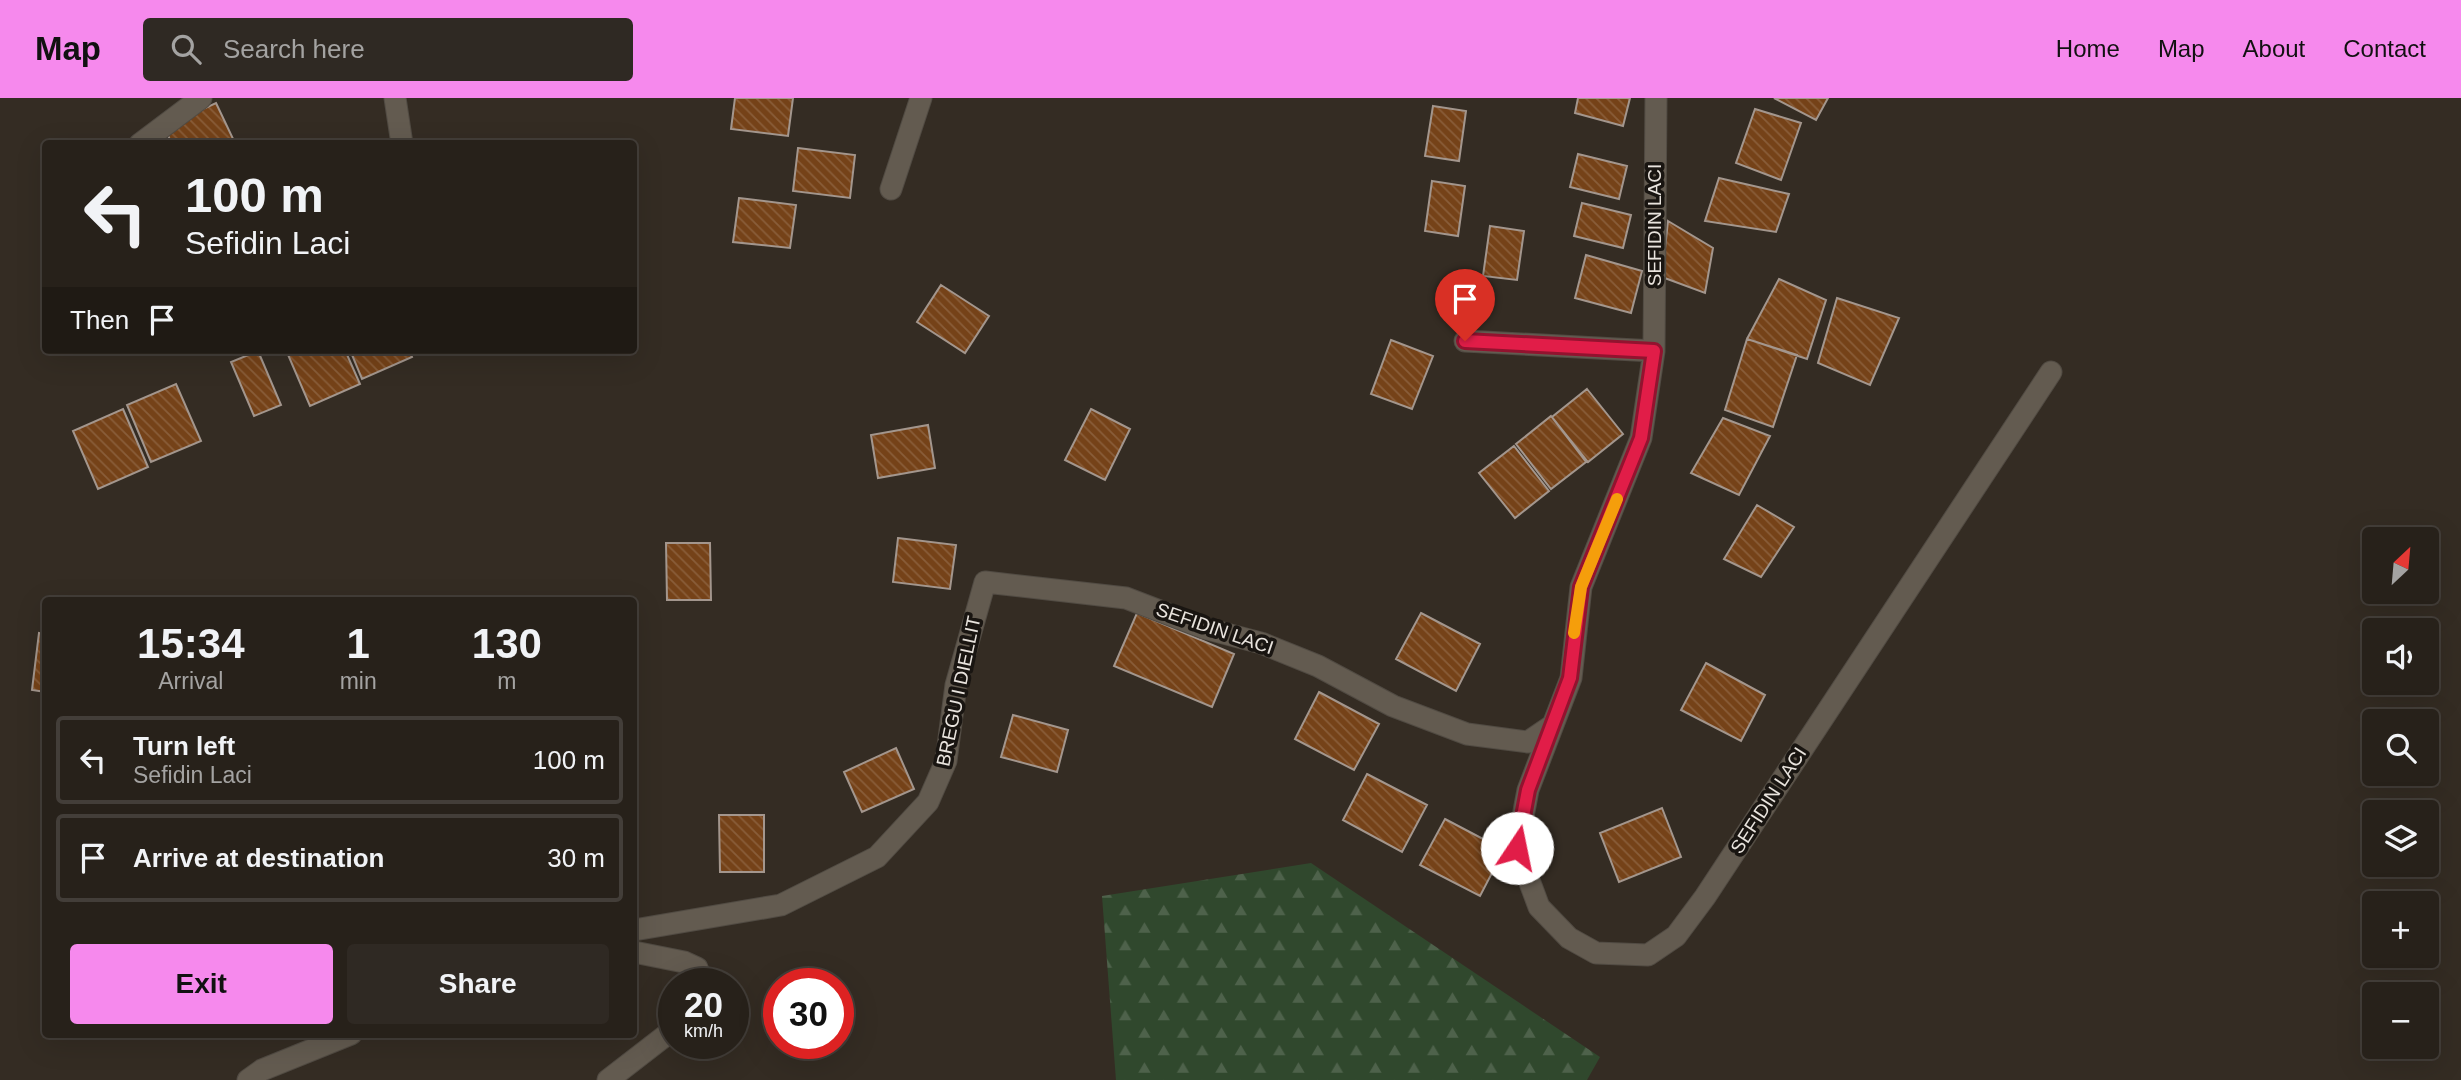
<!DOCTYPE html>
<meta charset="utf-8">
<style>
:root{--surface:#27211a;--page:#2f2923;--text:#f1f3f6;--muted:#a4a3a2;--line:#433e39;--accent:#f689ed}
body{margin:0;font-family:Helvetica,sans-serif;background:var(--page);color:var(--text);height:100vh;display:flex;flex-direction:column;font-size:26px;white-space:nowrap}
*{box-sizing:border-box;margin:0}
p{font-size:23px;color:var(--muted)}
.icon{flex:none;width:38px;height:38px;fill:none;stroke:currentColor;stroke-width:2;stroke-linecap:round;stroke-linejoin:round}
.map{position:relative;flex:1;overflow:hidden}
.side{position:absolute;left:42px;top:499px;width:595px;height:441px;display:flex;flex-direction:column;background:var(--surface);border-radius:7px;box-shadow:0 7px 28px #0002,0 0 0 2px var(--line)}
.side>*{flex:none}
.guide{position:absolute;left:42px;top:42px;width:595px;height:214px;border-radius:7px;box-shadow:0 7px 28px #0002,0 0 0 2px var(--line);background:#27211a;color:var(--text);overflow:hidden}
.needle{width:46px;rotate:26deg}
.buttons{position:absolute;left:2362px;top:429px;display:grid;gap:14px}
.buttons a{display:grid;place-items:center;width:77px;height:77px;border-radius:7px;background:var(--surface);box-shadow:0 7px 28px #0002,0 0 0 2px var(--line);font-size:35px}
.speed{position:absolute;left:658px;top:870px;display:flex;gap:14px;font-size:35px;font-weight:700;text-align:center}
.speed>*{display:grid;place-content:center;width:91px;height:91px;border-radius:50%;background:var(--surface);box-shadow:0 7px 28px #0002,0 0 0 2px var(--line);line-height:1}
.speed small{font-size:18px;font-weight:400}
.speed .limit{border:10px solid #d22;background:#fff;color:#111}
.pin{position:absolute;display:grid;place-items:center;width:60px;height:60px;color:#fff;margin:-72px -30px;border-radius:50% 50% 50% 0;rotate:-45deg;box-shadow:0 0 7px #0007}
.pin .icon{rotate:45deg}
.me{position:absolute;width:77px;margin:-38px;rotate:11deg;stroke-linejoin:round;filter:drop-shadow(0 0 5px #0008)}
.turn{display:flex;align-items:center;gap:24px;height:147px;padding:0 28px;font-size:32px}
.turn .icon{width:91px;height:91px;stroke-width:2.5}
.turn b{display:block;font-size:49px;line-height:60px}
.then{display:flex;align-items:center;height:66px;padding:0 28px;background:#0003;gap:14px;font-size:26px}
.eta{display:flex;justify-content:space-evenly;align-items:center;height:119px;text-align:center}
.eta b{font-size:42px;font-weight:700;line-height:49px}
.button{display:flex;gap:14px;margin-top:auto;padding:14px 28px}
.button a{flex:1;height:80px;border-radius:7px;background:var(--accent);color:#111;font-size:28px;font-weight:700;line-height:80px;text-align:center}
.button a+a{background:var(--page);color:var(--text)}
ul{padding:0;list-style:none}
li{display:flex;align-items:center;gap:21px;height:88px;margin:0 14px 10px;padding:0 14px;border:4px solid var(--line);border-radius:7px}
li div{flex:1}
li b{display:block;font-size:26px}
li em{font-style:normal}
header{display:flex;align-items:center;gap:42px;box-sizing:border-box;height:98px;padding:0 35px;background:var(--accent);color:#111}
header strong{font-size:33px}
nav{display:flex;gap:38px;margin-inline-start:auto;font-size:24px}
.search{width:490px;height:63px;background:var(--page);display:flex;align-items:center;gap:18px;box-sizing:border-box;padding:0 24px;border-radius:7px;color:var(--muted);font-size:26px}
.map>svg:first-child{display:block}
.forest{fill:url(#forest-firs)}
.building{fill:url(#building-back-hatch);stroke:#a3968d;stroke-width:2}
.lines{fill:none;stroke-linecap:round;stroke-linejoin:round}
.street-casing{stroke:#514b43;stroke-width:23}
.street{stroke:#635b50;stroke-width:21}
.route-casing{stroke:#92132f;stroke-width:18}
.route{stroke:#e11d48;stroke-width:12}
.slow{stroke:#f59e0b;stroke-width:12}
.labels{text-anchor:middle;stroke-width:7;stroke-linejoin:round;paint-order:stroke}
.street-label{font-size:19px;fill:#e9e4de;stroke:#191511}
</style>
<header>
<strong>Map</strong>
<div class="search"><svg class="icon" aria-label="search" viewBox="0 0 24 24"><circle cx="10" cy="10" r="6"/><path d="M15 15l6 6"/></svg>Search here</div>
<nav><a>Home</a><a>Map</a><a>About</a><a>Contact</a></nav>
</header>
<div class="map">
<svg width="2461" height="982" viewBox="0 0 2461 982">
<defs>
<pattern id="forest-firs" width="22" height="20" patternUnits="userSpaceOnUse" patternTransform="scale(1.75)"><rect width="22" height="20" fill="#30482d"/><path d="M5 1l3.5 6h-7zM16 11l3.5 6h-7z" fill="#4e624b"/></pattern>
<pattern id="building-back-hatch" width="6" height="6" patternUnits="userSpaceOnUse" patternTransform="scale(1.75)"><rect width="6" height="6" fill="#754218"/><path d="M-1 5l2 2M0 0l6 6M5-1l2 2" fill="none" stroke="#895d39"/></pattern>
</defs>
<rect width="100%" height="100%" fill="#342c23"/>
<path class="forest" d="M1311,765l289,194 -13,23h-471l-14,-184z"/>
<path class="building" d="M735,0h58l-5,38 -57,-7z
M1578,0h52l-7,28 -48,-13z
M1774,0h54l-12,22z
M216,5l19,40 -63,1 -8,-17z
M1433,8l33,5 -7,50 -34,-5z
M1755,11l46,14 -20,57 -45,-17z
M798,50l57,7 -5,43 -57,-7z
M1578,56l49,12 -8,33 -49,-12z
M1719,80l70,16 -13,38 -71,-11z
M1432,83l33,5 -7,50 -33,-5z
M739,100l57,7 -6,43 -57,-6z
M1582,105l49,12 -8,33 -49,-12z
M1668,123l45,27 -8,45 -43,-16z
M1490,128l34,5 -7,49 -34,-4z
M1586,157l56,16 -11,42 -56,-15z
M1779,181l47,21 -19,59 -60,-20z
M941,187l48,31 -24,37 -48,-31z
M1837,200l62,20 -29,67 -52,-22z
M1747,241l50,16 -24,72 -48,-17z
M1391,242l42,16 -21,53 -41,-15z
M286,252h59l15,34 -50,22z
M350,252h59l3,7 -50,22z
M258,253l23,54 -27,11 -23,-54z
M176,286l25,57 -50,21 -24,-57z
M1587,291l36,45 -35,28 -36,-45z
M123,311l25,58 -50,22 -25,-58z
M1091,311l39,20 -25,51 -40,-20z
M1551,318l35,46 -35,27 -35,-45z
M1723,320l47,18 -31,59 -48,-22z
M928,327l7,43 -57,10 -7,-43z
M1514,348l35,45 -34,27 -36,-45z
M1757,407l37,22 -33,50 -37,-18z
M898,440l58,7 -6,44 -57,-7z
M666,445h44l1,57h-44z
M1137,515l97,41 -22,53 -98,-41z
M1421,515l59,31 -24,47 -60,-32z
M39,535l7,1v58l-14,-2z
M1706,565l59,32 -24,46 -60,-31z
M1319,594l60,32 -25,46 -59,-31z
M1013,617l55,15 -11,42 -56,-15z
M896,650l18,41 -52,23 -18,-40z
M1367,676l60,31 -25,47 -59,-32z
M1662,710l19,49 -62,25 -19,-49z
M719,717h45v57h-44z
M1445,721l59,31 -24,46 -60,-31z"/>
<g class="lines">
<defs>
<path id="street" d="M395,0l7,46
M1656,0l-2,253 -13,87 -60,149 -10,91 -43,112 -11,58 22,59 30,31 27,15 52,2 28,-19 29,-39 346,-525
M140,46l61,-46
M891,91l30,-91
M1465,243l189,10
M634,832l147,-25 96,-48 51,-55 18,-41 10,-76 29,-103 141,16 78,30 57,15 57,23 75,40 74,28 61,8 22,-15
M634,854l50,10 13,6 6,16
M248,982l14,-10 89,-36
M608,982l66,-51"/>
</defs>
<use href="#street" class="street-casing"/>
<use href="#street" class="street"/>
</g>
<g class="lines">
<defs>
<path id="route" d="M1465,243l189,10 -13,87 -60,149 -11,91 -42,112 -11,58"/>
</defs>
<use href="#route" class="route-casing"/>
<use href="#route" class="route"/>
<path class="slow" d="M1574,535l7,-46 36,-88"/>
</g>
<g class="labels">
<g class="street-label">
<text transform="translate(1654 127) rotate(-90)" y="7">SEFIDIN LACI</text>
<text transform="translate(1215 530) rotate(19)" y="7">SEFIDIN LACI</text>
<text transform="translate(958 593) rotate(-78)" y="7">BREGU I DIELLIT</text>
<text transform="translate(1768 702) rotate(-57)" y="7">SEFIDIN LACI</text>
</g>
</g>
</svg>
<div class="buttons">
<a><svg class="needle" viewBox="-14 -14 28 28"><path d="M0-13l5 13h-10z" fill="#e53935"/><path d="M0 13l5-13h-10z" fill="#a4a3a2"/></svg></a>
<a><svg class="icon" aria-label="sound" viewBox="0 0 24 24"><path d="M4 9h4l5-4v14l-5-4H4zM17 9q2 3 0 6"/></svg></a>
<a><svg class="icon" aria-label="search" viewBox="0 0 24 24"><circle cx="10" cy="10" r="6"/><path d="M15 15l6 6"/></svg></a>
<a><svg class="icon" aria-label="layers" viewBox="0 0 24 24"><path d="M12 4l9 5-9 5-9-5zM3 14l9 5 9-5"/></svg></a>
<a>+</a>
<a>−</a>
</div>
<div class="speed"><div>20<small>km/h</small></div><div class="limit">30</div></div>
<div class="pin" style="left:1465px;top:243px;background:#d93025"><svg class="icon" aria-label="arrive" viewBox="0 0 24 24"><path d="M6 21V4h12l-3 4 3 4H6"/></svg></div>
<svg class="me" style="left:1517px;top:750px" viewBox="-20 -20 40 40"><circle r="19" fill="#fff"/><path d="M0-13L10 11 0 6-10 11z" fill="#e11d48"/></svg>
<div class="guide">
<div class="turn"><svg class="icon" aria-label="left" viewBox="0 0 24 24"><path d="M17 20v-9H6M10 6l-5 5 5 5"/></svg><div><b>100 m</b>Sefidin Laci</div></div>
<div class="then">Then<svg class="icon" aria-label="arrive" viewBox="0 0 24 24"><path d="M6 21V4h12l-3 4 3 4H6"/></svg></div>
</div>
<section class="side">
<div class="eta">
<div><b>15:34</b><p>Arrival</p></div>
<div><b>1</b><p>min</p></div>
<div><b>130</b><p>m</p></div>
</div>
<ul>
<li><svg class="icon" aria-label="left" viewBox="0 0 24 24"><path d="M17 20v-9H6M10 6l-5 5 5 5"/></svg><div><b>Turn left</b><p>Sefidin Laci</p></div><em>100 m</em></li>
<li><svg class="icon" aria-label="arrive" viewBox="0 0 24 24"><path d="M6 21V4h12l-3 4 3 4H6"/></svg><div><b>Arrive at destination</b></div><em>30 m</em></li>
</ul>
<div class="button"><a>Exit</a><a>Share</a></div>
</section>
</div>
